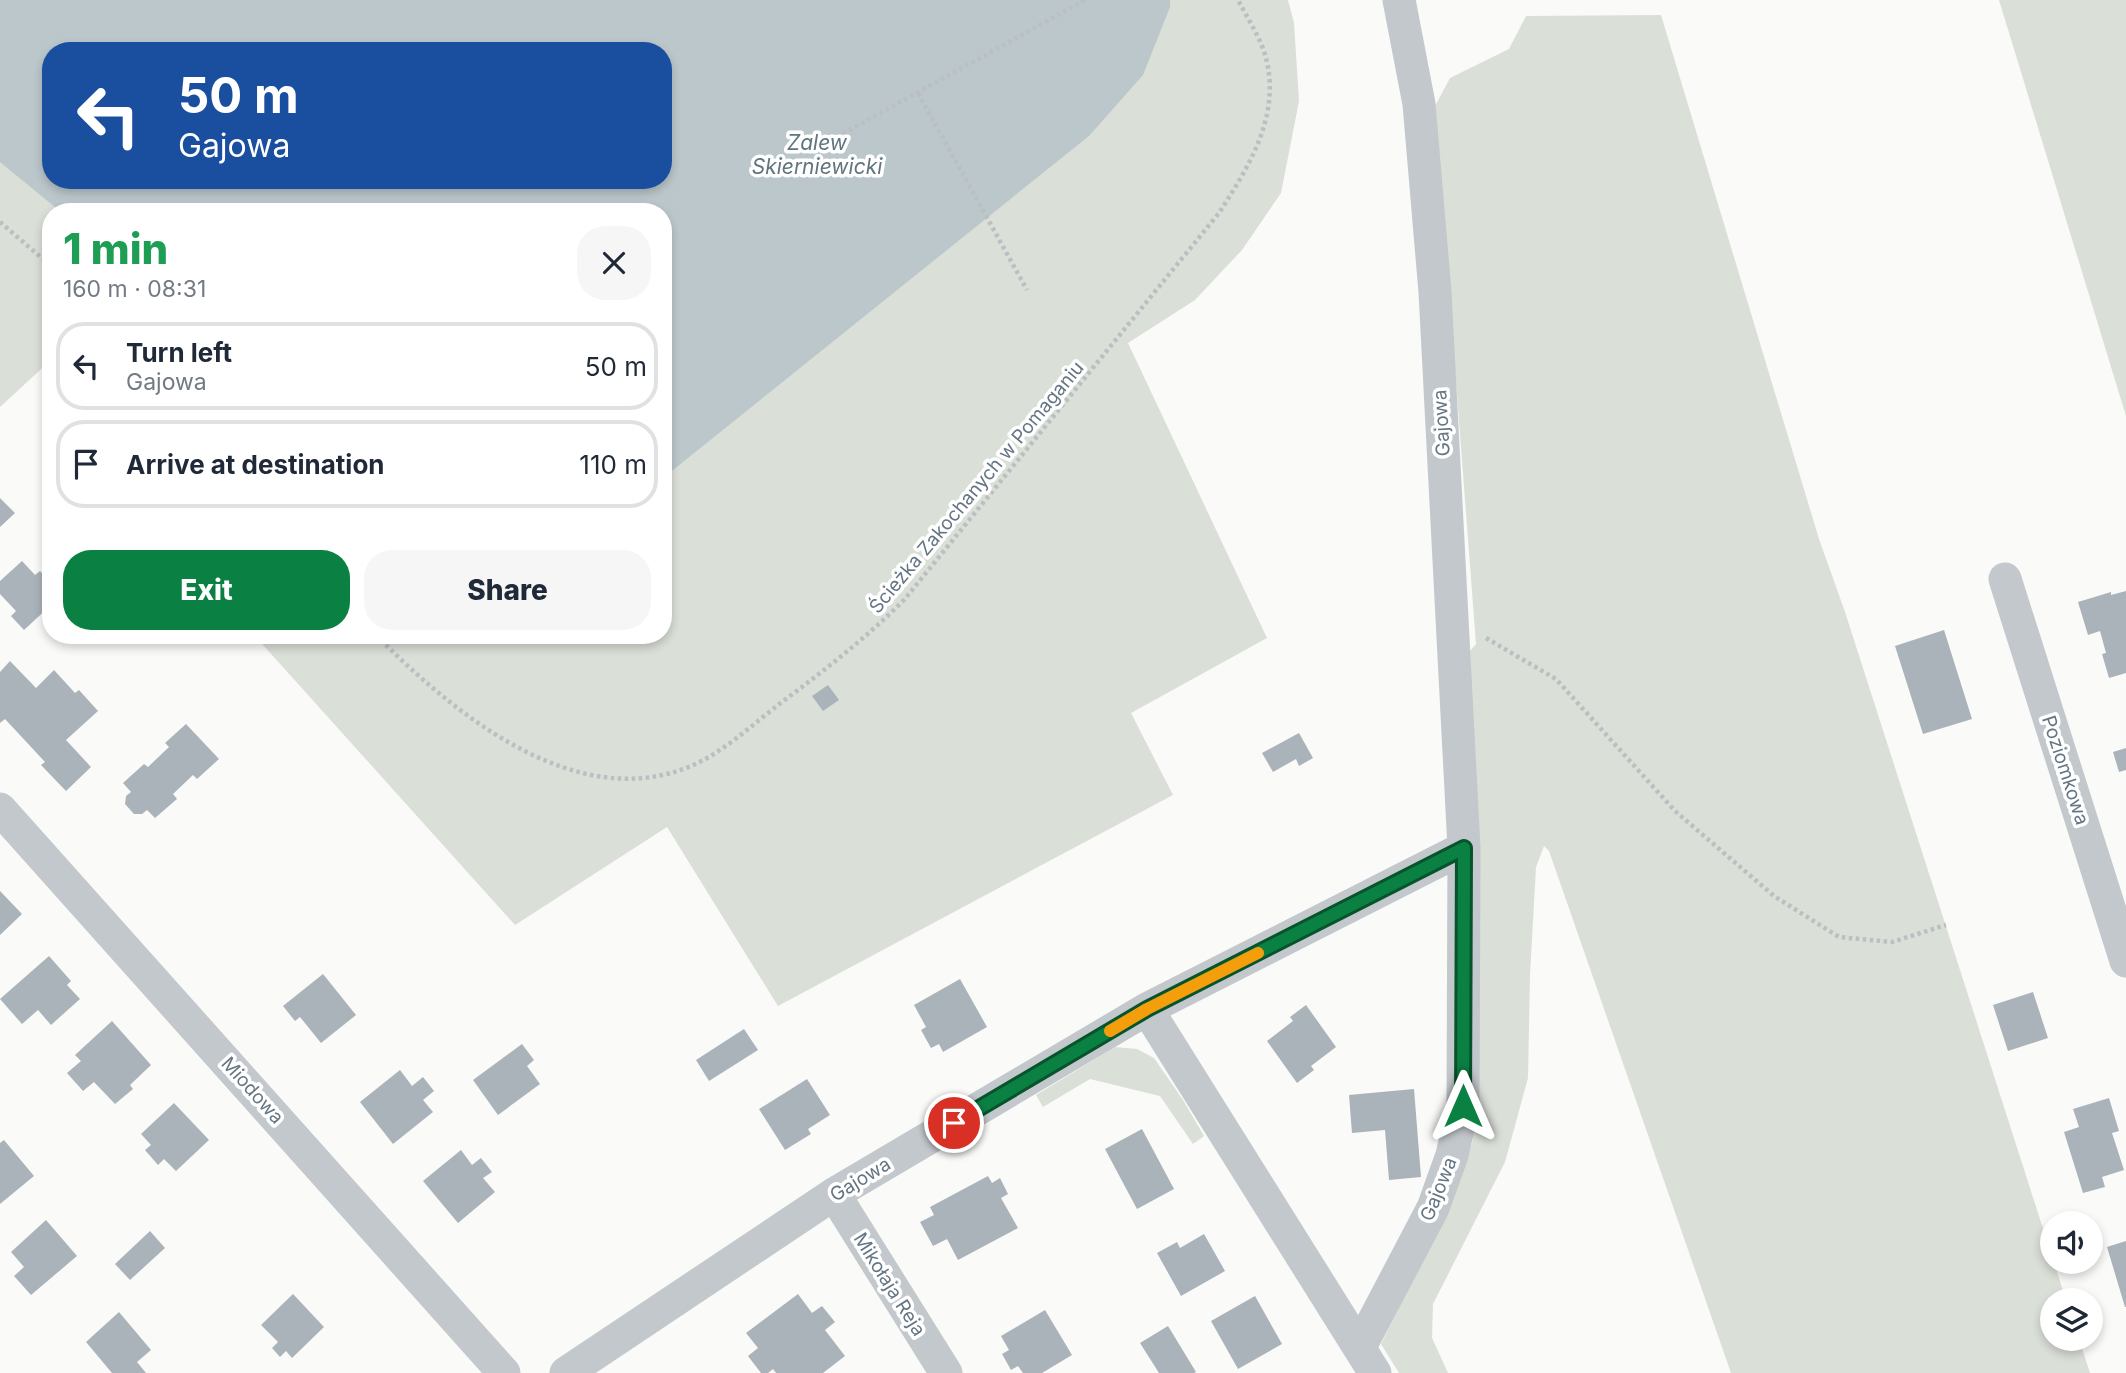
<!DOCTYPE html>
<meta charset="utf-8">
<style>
:root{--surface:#fff;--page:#f6f6f7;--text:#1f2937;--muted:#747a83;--line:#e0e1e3;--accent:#0b8043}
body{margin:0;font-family:Inter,sans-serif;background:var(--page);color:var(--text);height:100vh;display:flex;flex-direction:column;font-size:26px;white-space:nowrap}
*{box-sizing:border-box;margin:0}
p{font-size:23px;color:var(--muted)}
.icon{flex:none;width:38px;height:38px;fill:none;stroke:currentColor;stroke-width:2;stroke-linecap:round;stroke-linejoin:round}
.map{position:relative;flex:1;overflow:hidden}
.sheet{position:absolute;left:42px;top:203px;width:630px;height:441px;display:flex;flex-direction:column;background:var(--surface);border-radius:28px;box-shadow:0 4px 10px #0003}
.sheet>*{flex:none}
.top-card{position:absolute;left:42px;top:42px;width:630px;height:147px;border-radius:28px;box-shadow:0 4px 10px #0003;background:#1a4fa0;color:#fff;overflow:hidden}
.tools{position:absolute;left:2040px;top:1211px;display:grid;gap:14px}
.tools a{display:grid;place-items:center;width:63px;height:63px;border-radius:50%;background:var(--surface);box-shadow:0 4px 10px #0003;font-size:35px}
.pin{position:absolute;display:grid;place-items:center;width:60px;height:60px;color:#fff;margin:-30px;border:4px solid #fff;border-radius:50%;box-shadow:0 2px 7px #0007}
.me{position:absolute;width:77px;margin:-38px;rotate:0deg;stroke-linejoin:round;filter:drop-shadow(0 0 5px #0008)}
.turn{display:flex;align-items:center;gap:24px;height:147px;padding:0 21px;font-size:32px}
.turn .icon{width:91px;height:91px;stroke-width:2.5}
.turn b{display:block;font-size:49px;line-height:60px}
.round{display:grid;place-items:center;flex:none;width:74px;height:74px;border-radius:28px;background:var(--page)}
.summary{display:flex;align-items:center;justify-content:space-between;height:119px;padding:0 21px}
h1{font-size:42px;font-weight:800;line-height:52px;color:#1e9e55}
.action{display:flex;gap:14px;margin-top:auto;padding:14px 21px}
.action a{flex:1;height:80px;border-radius:28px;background:var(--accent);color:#fff;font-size:28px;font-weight:800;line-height:80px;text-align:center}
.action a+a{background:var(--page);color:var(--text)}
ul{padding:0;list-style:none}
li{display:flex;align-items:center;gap:21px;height:88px;margin:0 14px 10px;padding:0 7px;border:4px solid var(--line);border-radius:28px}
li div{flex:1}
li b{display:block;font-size:26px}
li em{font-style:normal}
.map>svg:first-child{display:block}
.green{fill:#dadfd7;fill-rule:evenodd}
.water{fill:#bbc7cb;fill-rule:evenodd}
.building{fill:#aab3b9}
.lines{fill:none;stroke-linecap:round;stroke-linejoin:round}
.path{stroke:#bbbfc2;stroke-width:4.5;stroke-dasharray:3.5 3.5;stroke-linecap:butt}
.minor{stroke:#c3c8cc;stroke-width:33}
.route-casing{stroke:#07532c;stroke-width:18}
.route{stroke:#0b8043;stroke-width:12}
.slow{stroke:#f59e0b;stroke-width:12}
.labels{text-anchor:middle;stroke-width:7;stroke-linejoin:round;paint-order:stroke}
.street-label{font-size:19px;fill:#657683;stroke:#fff}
.water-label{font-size:21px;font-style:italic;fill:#60757c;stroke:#fff}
</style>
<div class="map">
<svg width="2126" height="1373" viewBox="0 0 2126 1373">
<rect width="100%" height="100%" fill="#fafaf8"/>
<path class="green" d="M0,0h1288l6,23 5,78 -18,92 -39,57 -47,50 -67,43 139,295 -136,75 42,82 -395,211 -111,-179 -152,98 -261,-290h409v-423h-612v148l-51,47zM51,51h612v129h-612z
M1999,0h127v416z
M1661,15l158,524 26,73 221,688h-13v39h26l11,34h-359l-182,-522 -5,-5 -8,21 -6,108 -2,103 -23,84 -72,142 -1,34 16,35h-49l-18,-29 70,-142 21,-59 7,-51 -9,-441 6,-7 -41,-538 15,-28 59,-29 17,-33z
M1115,1047l22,2 17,9 29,42 21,36 -11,8 -33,-48 -70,-17 -47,28 -7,-12z"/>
<path class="water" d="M0,0h1170v7l-27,68 -54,61 -426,342v-266h-602l-61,-50zM51,51h612v129h-612z"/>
<path class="building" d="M0,498l15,15 -15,14z
M22,561l13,14 5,-4 11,12v22l-27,25 -13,-14 5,-5 -16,-17v-13z
M2126,591v82l-17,5 -7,-24 4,-1 -6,-22 -12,4 -10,-33 33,-10v3z
M1944,630l28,89 -49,15 -28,-88z
M10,661l26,27 18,-18 21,23 4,-3 19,21 -32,29 25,27 -25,24 -25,-26 4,-3 -40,-43 -5,4v-51z
M828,685l11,15 -16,11 -11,-15z
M186,724l33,35 -22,20 -4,-4 -20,19 4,5 -22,19 -8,-8 -5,4h-8l-9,-10 1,-8 5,-4 -8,-9 21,-19 4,3 21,-20 -4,-4z
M1299,733l14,25 -14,8 -3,-7 -23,13 -11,-19z
M2126,748v22l-7,2 -6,-20z
M0,891l22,23 -22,21z
M49,956l22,25 -4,4 13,14 -29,26 -13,-15 -16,14 -22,-25z
M323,974l33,41 -35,28 -21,-26 -5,4 -12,-15z
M960,979l27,48 -44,25 -4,-8 -8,4 -10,-18 5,-3 -12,-22z
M2033,992l15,46 -40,13 -15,-46z
M1306,1005l30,42 -25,19 3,4 -17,13 -30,-42 26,-20 -3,-4z
M112,1021l39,44 -21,20 3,4 -18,15 -21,-22 -11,9 -16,-18 14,-12 -6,-6z
M744,1029l14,21 -49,31 -13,-21z
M522,1044l12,16 -7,6 13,18 -42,31 -25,-35z
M400,1070l12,16 11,-9 11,14 -11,9 10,12 -40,32 -33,-42z
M807,1079l23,36 -22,14 3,5 -26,16 -26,-41z
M1414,1089l7,88 -32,3 -4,-50 -33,3 -3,-38z
M2109,1098l10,33 -7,2 12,37 -22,7 3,10 -22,6 -19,-61 15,-5 -6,-18z
M174,1103l35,37 -33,31 -12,-12 -6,6 -13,-15 6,-5 -10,-11z
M1142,1129l32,60 -37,20 -32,-60z
M4,1140l30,36 -34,28v-61z
M461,1150l11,15 9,-7 11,14 -9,6 12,14 -37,31 -35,-42z
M988,1176l4,7 8,-5 8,16 -7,4 17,30 -60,32 -11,-21 -14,7 -13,-24 14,-7 -4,-8z
M46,1220l31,36 -46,39 -17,-19 10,-9 -13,-15z
M150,1231l15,17 -35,32 -15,-16z
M1204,1234l21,37 -44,25 -24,-43 20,-11 3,6z
M2126,1241v66h-1l-18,-60z
M293,1294l31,33 -32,31 -6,-7 -6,6 -8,-9 6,-6 -17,-17z
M798,1294l14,19 10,-7 13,16 -10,8 20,26 -22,17h-47l-3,-4 -5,4h-7l-13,-17 10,-8 -12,-15z
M1255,1296l27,48 -44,25 -27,-48z
M1045,1310l27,45 -30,18h-19l-5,-7 -7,4 -9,-16 7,-4 -8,-14z
M119,1312l32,38 -14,12 9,11h-34l-26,-31z
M1168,1326l28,46 -2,1h-35l-19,-30z"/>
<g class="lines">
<path class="path" d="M918,93l109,197
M806,154l279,-154
M0,222l51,44
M376,635c76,77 199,180 315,131 33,-14 62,-42 91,-64 43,-32 84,-64 122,-102l315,-387c30,-47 62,-97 47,-155 -5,-19 -18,-39 -28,-58
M1486,638l70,41 119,132 99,85 65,41 53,5 54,-17"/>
<path class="minor" d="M2005,579l121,382
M0,809l504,564
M1147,1009l228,364
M834,1194l112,179
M1360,1347l73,-139 19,-53 11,-49 1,-258 -29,-556 -16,-188 -20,-104
M566,1373l268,-179 313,-185 317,-161"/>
</g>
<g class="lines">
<defs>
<path id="route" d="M954,1123l193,-114 317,-161 -1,258"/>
</defs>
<use href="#route" class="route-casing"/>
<use href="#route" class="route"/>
<path class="slow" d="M1110,1031l37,-22 111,-56"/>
</g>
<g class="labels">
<g class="street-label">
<text transform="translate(1441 423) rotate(-93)" y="7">Gajowa</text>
<text transform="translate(976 487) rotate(-50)" y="7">Ścieżka Zakochanych w Pomaganiu</text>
<text transform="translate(2066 770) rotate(72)" y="7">Poziomkowa</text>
<text transform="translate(253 1090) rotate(48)" y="7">Miodowa</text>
<text transform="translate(860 1179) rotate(-31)" y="7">Gajowa</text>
<text transform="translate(1438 1189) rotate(-68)" y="7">Gajowa</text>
<text transform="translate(890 1284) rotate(58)" y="7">Mikołaja Reja</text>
</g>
<g class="water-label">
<text x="817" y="150">Zalew<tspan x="817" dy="24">Skierniewicki</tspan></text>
</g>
</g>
</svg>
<div class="tools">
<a><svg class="icon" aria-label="sound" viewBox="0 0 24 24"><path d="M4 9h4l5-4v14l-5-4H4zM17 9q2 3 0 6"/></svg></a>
<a><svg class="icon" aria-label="layers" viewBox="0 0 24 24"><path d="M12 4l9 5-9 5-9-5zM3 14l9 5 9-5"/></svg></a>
</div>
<div class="pin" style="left:954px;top:1123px;background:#d93025"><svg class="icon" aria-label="arrive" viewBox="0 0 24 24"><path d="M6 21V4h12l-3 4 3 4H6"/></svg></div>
<svg class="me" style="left:1463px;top:1106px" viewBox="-20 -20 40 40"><path d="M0-17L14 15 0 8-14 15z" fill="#0b8043" stroke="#fff" stroke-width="4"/></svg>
<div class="top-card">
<div class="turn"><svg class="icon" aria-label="left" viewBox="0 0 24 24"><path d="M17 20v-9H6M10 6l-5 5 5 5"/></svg><div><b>50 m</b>Gajowa</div></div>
</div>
<section class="sheet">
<div class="summary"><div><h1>1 min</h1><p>160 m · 08:31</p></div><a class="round"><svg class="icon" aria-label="close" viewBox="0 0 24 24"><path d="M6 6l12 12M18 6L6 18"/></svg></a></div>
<ul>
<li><svg class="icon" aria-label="left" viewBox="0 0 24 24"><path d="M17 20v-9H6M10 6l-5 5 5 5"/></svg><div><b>Turn left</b><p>Gajowa</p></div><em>50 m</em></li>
<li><svg class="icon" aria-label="arrive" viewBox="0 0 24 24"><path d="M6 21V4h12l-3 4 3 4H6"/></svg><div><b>Arrive at destination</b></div><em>110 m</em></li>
</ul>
<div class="action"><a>Exit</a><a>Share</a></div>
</section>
</div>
